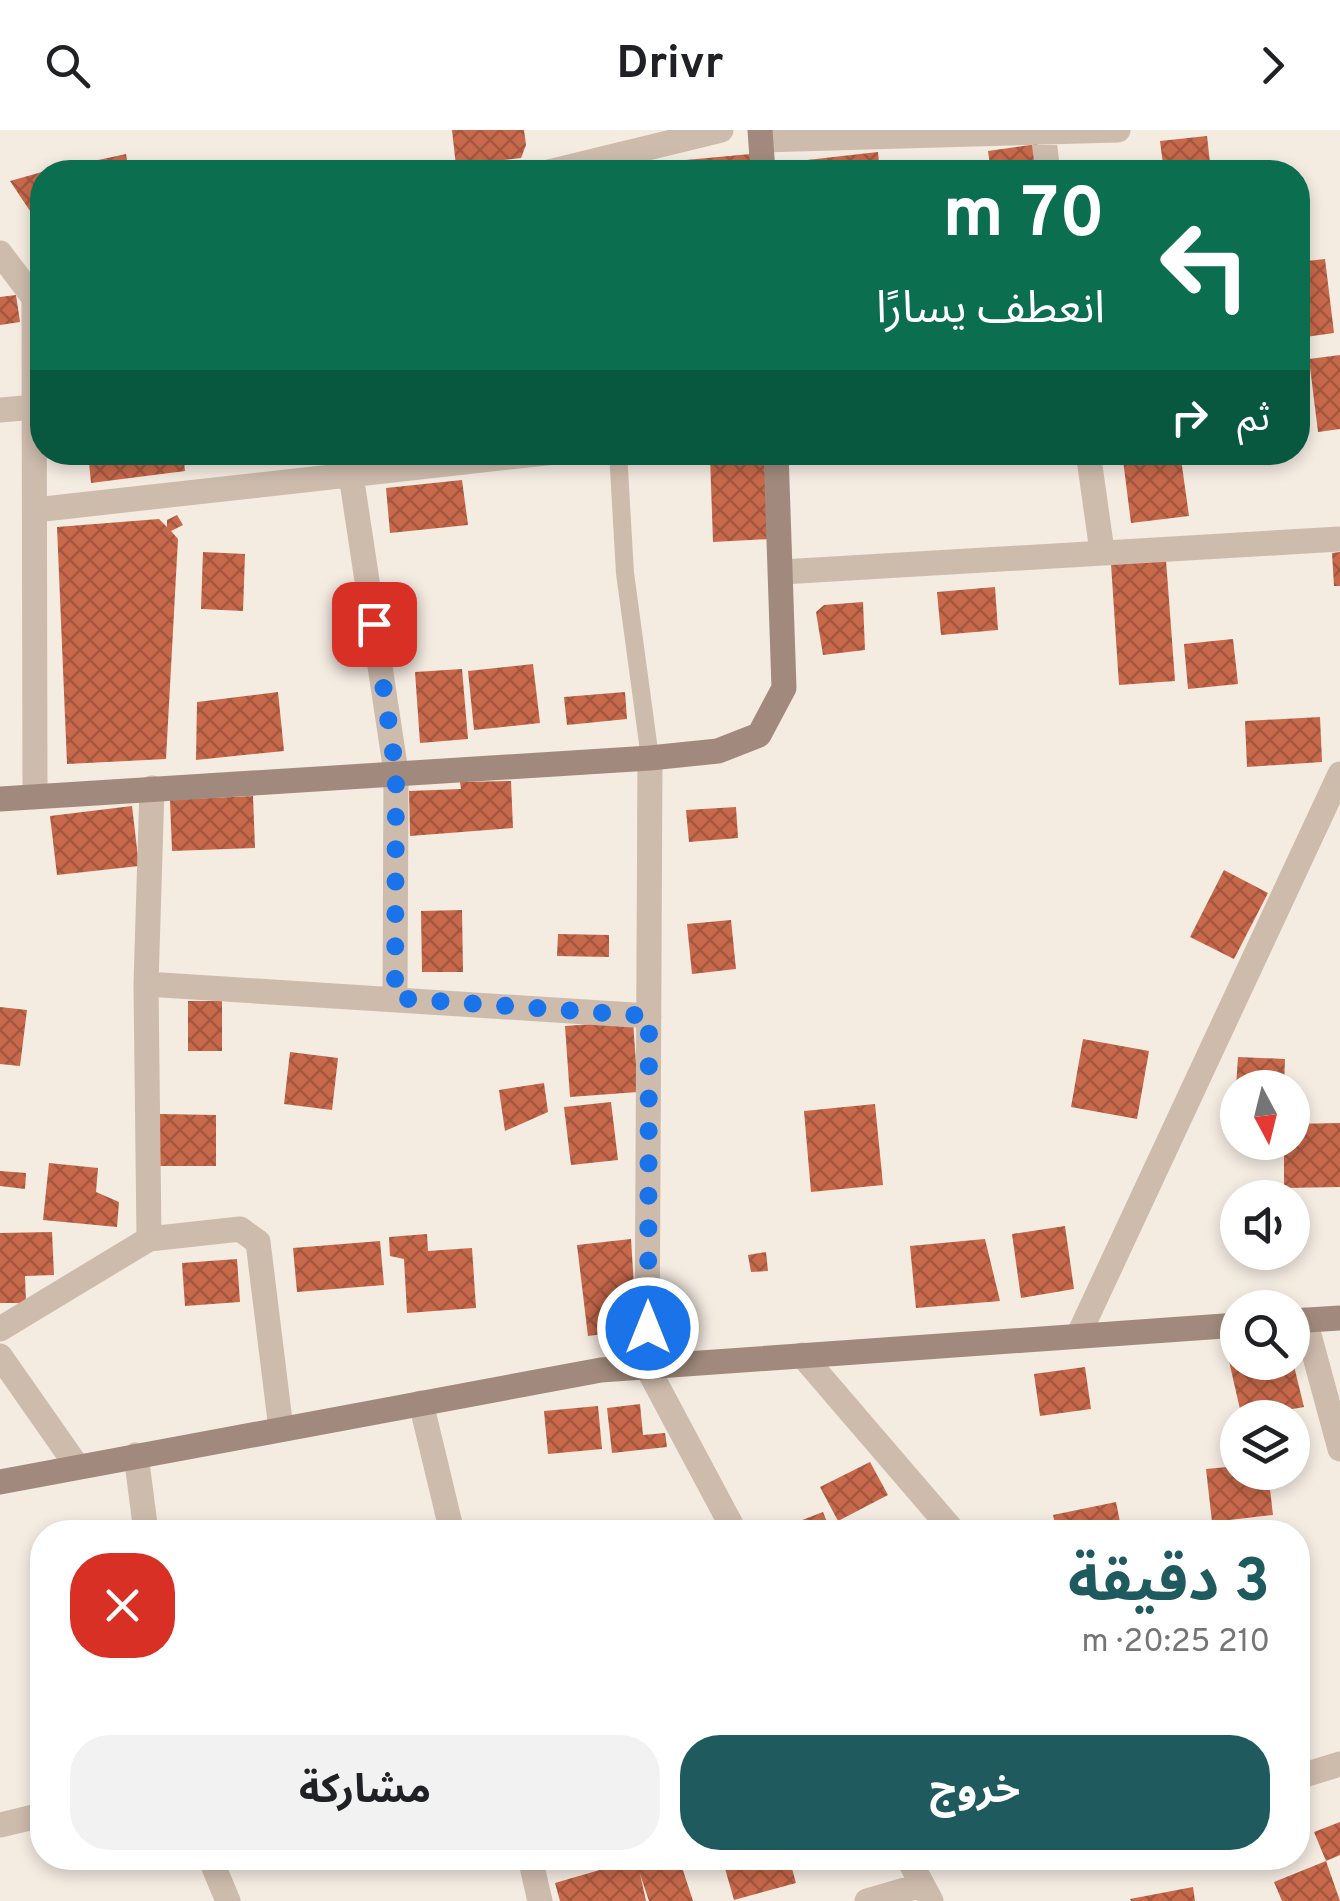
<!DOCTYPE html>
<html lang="ar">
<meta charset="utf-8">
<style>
:root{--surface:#fff;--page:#f2f2f2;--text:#202124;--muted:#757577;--accent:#1f5a5e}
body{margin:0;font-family:Overpass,"Noto Sans Arabic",sans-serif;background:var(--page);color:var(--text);direction:rtl;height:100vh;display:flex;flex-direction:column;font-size:38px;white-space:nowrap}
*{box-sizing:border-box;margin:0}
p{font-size:32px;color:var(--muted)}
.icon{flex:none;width:55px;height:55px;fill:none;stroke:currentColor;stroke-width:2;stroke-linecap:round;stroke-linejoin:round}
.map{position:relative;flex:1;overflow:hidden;direction:ltr}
.drawer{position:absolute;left:30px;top:1390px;width:1280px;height:350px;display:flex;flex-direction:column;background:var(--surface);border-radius:40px;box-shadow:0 5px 15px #0003;direction:rtl}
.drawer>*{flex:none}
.guide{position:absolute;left:30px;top:30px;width:1280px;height:305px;border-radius:40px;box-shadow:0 5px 15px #0003;direction:rtl;background:#0b6e4f;color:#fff;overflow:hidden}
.needle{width:65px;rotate:173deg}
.controls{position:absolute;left:1220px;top:940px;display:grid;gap:20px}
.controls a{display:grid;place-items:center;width:90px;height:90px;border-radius:50%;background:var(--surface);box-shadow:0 5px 15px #0003;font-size:50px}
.pin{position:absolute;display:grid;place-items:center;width:85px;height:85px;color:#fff;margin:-42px;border-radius:20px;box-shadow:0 5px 15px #0006}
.me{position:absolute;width:110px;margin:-55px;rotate:0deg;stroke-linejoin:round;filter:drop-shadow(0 0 8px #0008)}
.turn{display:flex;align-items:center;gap:35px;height:210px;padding:0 40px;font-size:45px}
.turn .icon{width:130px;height:130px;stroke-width:2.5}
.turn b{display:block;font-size:70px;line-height:85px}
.then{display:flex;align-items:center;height:95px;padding:0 40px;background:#0003;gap:20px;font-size:38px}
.round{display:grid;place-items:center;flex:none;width:105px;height:105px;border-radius:40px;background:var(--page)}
.summary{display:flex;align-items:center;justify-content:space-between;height:170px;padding:0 40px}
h1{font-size:60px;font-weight:700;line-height:75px;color:var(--accent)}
.button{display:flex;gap:20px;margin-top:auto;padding:20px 40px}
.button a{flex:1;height:115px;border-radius:40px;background:var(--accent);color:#fff;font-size:40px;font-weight:700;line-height:115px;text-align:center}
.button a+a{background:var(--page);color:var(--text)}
header{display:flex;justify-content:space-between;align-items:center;height:130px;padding:0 40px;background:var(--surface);font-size:45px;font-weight:700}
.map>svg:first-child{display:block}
.building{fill:url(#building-cross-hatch)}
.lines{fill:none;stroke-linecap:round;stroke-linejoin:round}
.lane{stroke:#cdbbac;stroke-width:18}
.street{stroke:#cdbbac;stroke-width:25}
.secondary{stroke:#a18a7d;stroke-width:25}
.route{stroke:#1a73e8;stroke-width:18;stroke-dasharray:0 32.4}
</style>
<header><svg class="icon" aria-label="forward" viewBox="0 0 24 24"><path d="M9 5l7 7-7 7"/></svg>Drivr<svg class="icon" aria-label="search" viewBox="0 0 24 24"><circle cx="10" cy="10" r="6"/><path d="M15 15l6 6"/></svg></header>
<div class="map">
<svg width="1340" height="1771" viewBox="0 0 1340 1771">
<defs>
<pattern id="building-cross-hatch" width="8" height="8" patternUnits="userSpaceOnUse" patternTransform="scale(2.5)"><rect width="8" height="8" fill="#c8694b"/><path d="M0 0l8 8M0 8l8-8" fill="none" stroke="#a4573f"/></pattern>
</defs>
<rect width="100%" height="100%" fill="#f4ebe1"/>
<path class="building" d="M452,0h72l2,15 -5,13 -65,8z
M1207,6l4,36h-47l-4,-31z
M1037,14l4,28h-50l-3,-21z
M878,22l2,20h-71l-2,-12z
M126,24l3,18h-81l-1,-1z
M751,24l1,18h-87l-1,-10z
M42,42v57l-32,-48z
M1325,129l9,74 -36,5v-76z
M16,165l4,27 -20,3v-28z
M1340,225v74l-22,3 -9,-73z
M88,322h95l2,19 -94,12z
M302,322h50l1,3 -49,7z
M1122,322h58l9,64 -58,7z
M767,324l4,85 -58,3 -3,-86z
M462,350l6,45 -78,8 -4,-45z
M177,385l6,10 -12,6 7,8 -12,220 -99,5 -10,-237 102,-8 8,8v-7z
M203,422l42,2 -2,57 -42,-2z
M1340,422v34h-6l-2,-33z
M1166,430l9,121 -56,4 -8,-121z
M995,457l3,43 -57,5 -4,-43z
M863,472l2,48 -42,5 -7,-43 8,-7z
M1233,509l5,45 -50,5 -4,-45z
M533,534l7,59 -66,7 -6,-59z
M462,539l6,70 -48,4 -5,-71z
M278,562l6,59 -88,9 1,-58z
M625,562l2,27 -60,6 -3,-28z
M1320,587l2,45 -75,5 -2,-46z
M511,651l2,47 -103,8 -1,-45 52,-2 -1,-7z
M253,666l2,52 -83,3 -2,-51z
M132,676l7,60 -82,9 -7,-59z
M736,677l2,31 -49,4 -3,-32z
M1224,740l44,23 -34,66 -44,-22z
M462,780l1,62h-41l-1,-61z
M731,790l5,49 -44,5 -5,-50z
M558,804l51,1v22l-52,-1z
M188,871h34v50h-34z
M0,877l27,3 -7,56 -20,-2z
M633,891l5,71 -68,5 -5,-71z
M1083,909l66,12 -12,68 -66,-12z
M290,922l48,6 -6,52 -48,-6z
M1238,927l47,2 -1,29h-48z
M544,953l4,29 -43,19 -6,-41z
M611,972l7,58 -47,5 -7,-58z
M875,974l8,81 -72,7 -7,-81z
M160,984l56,1v51h-56z
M1340,993v64l-56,1v-46h8v-18z
M49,1033l49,5 -2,24 23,10 -2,25 -74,-7z
M0,1041l26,2 -1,16 -25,-3z
M1065,1096l9,63 -53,9 -9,-64z
M52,1102l2,43 -29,1 1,27h-26v-70z
M427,1104l1,17 44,-3 4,60 -69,5 -3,-54 -14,-3 -1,-19z
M631,1109l3,48 -5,27 -26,20 -15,2 -11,-91z
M985,1109l15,62 -84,7 -6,-62z
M380,1111l4,44 -87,7 -4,-44z
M766,1122l2,19 -17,1 -3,-17z
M237,1129l3,43 -55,4 -3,-43z
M1238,1229v3h55l11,45 -62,11 -13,-57z
M1085,1237l6,42 -51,7 -6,-42z
M640,1274l3,31 22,-2 2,14 -55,6 -5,-45z
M598,1276l4,43 -54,5 -4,-43z
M870,1332l18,33 -50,26 -18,-34z
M1238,1336v6h30l5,43 -61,7 -6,-53z
M1116,1372l6,30h-65l-4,-17z
M823,1382l8,20h-60z
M1305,1440l5,33 -12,2v-33z
M1340,1692v33l-14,6 -12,-29z
M669,1728h10l14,43h-44l-9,-27 6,27h-86l-5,-18 79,-23 4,7z
M722,1728h67l7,25 -62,17z
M1326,1731l14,40h-58l-8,-19z
M1193,1757l2,14h-64l-1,-2z"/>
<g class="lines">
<path class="lane" d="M618,322l7,121 25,185"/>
<path class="street" d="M1043,3l5,39
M761,10l357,-10
M549,42l172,-42
M0,123l34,45 1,498
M0,280l35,-3
M1088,322l14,99
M351,345l45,297 -1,226
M35,380l520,-58
M782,442l558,-33
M650,628l-3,609 88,165
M146,854l503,32
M149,1109l91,-10 18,13 23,187
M1305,1190l35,129
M0,1199l149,-90 -3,-255 6,-196
M1078,1206l262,-562
M802,1225l152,177
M0,1226l77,110
M421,1273l31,129
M136,1325l10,77
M1298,1647l42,-13
M0,1695l42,-10
M210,1728l18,43
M530,1728l10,43
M908,1728l23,43
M867,1771l55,-16"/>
<path class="secondary" d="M760,0l3,42
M0,669l650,-41 68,-7 41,-16 25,-47 -8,-236
M1292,1191l48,-3
M0,1352l601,-112 637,-45"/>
</g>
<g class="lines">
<path class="route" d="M374,494l22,148 -1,226 254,18 -1,312"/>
</g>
</svg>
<div class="controls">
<a><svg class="needle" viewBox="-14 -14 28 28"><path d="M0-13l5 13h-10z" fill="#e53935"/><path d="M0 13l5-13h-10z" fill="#757577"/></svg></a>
<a><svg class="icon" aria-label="sound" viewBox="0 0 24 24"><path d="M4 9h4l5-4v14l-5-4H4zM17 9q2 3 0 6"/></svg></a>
<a><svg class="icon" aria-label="search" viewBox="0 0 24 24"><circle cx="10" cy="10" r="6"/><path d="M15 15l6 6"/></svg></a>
<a><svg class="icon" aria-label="layers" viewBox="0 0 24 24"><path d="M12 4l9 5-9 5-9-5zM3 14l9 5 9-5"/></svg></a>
</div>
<div class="pin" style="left:374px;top:494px;background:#d93025"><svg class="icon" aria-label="arrive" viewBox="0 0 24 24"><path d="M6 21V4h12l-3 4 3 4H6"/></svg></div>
<svg class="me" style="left:648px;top:1198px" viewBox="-20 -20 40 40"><circle r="17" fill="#1a73e8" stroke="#fff" stroke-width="3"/><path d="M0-11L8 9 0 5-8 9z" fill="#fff"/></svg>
<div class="guide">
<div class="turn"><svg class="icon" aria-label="left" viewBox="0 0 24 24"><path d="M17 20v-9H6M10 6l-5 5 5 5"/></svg><div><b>70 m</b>انعطف يسارًا</div></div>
<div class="then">ثم<svg class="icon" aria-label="right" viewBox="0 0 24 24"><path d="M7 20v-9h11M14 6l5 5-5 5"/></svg></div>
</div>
<section class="drawer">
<div class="summary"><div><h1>3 دقيقة</h1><p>210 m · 20:25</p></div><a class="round" style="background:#d93025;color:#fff"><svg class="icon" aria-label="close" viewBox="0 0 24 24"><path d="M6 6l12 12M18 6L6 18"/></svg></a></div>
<div class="button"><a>خروج</a><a>مشاركة</a></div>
</section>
</div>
